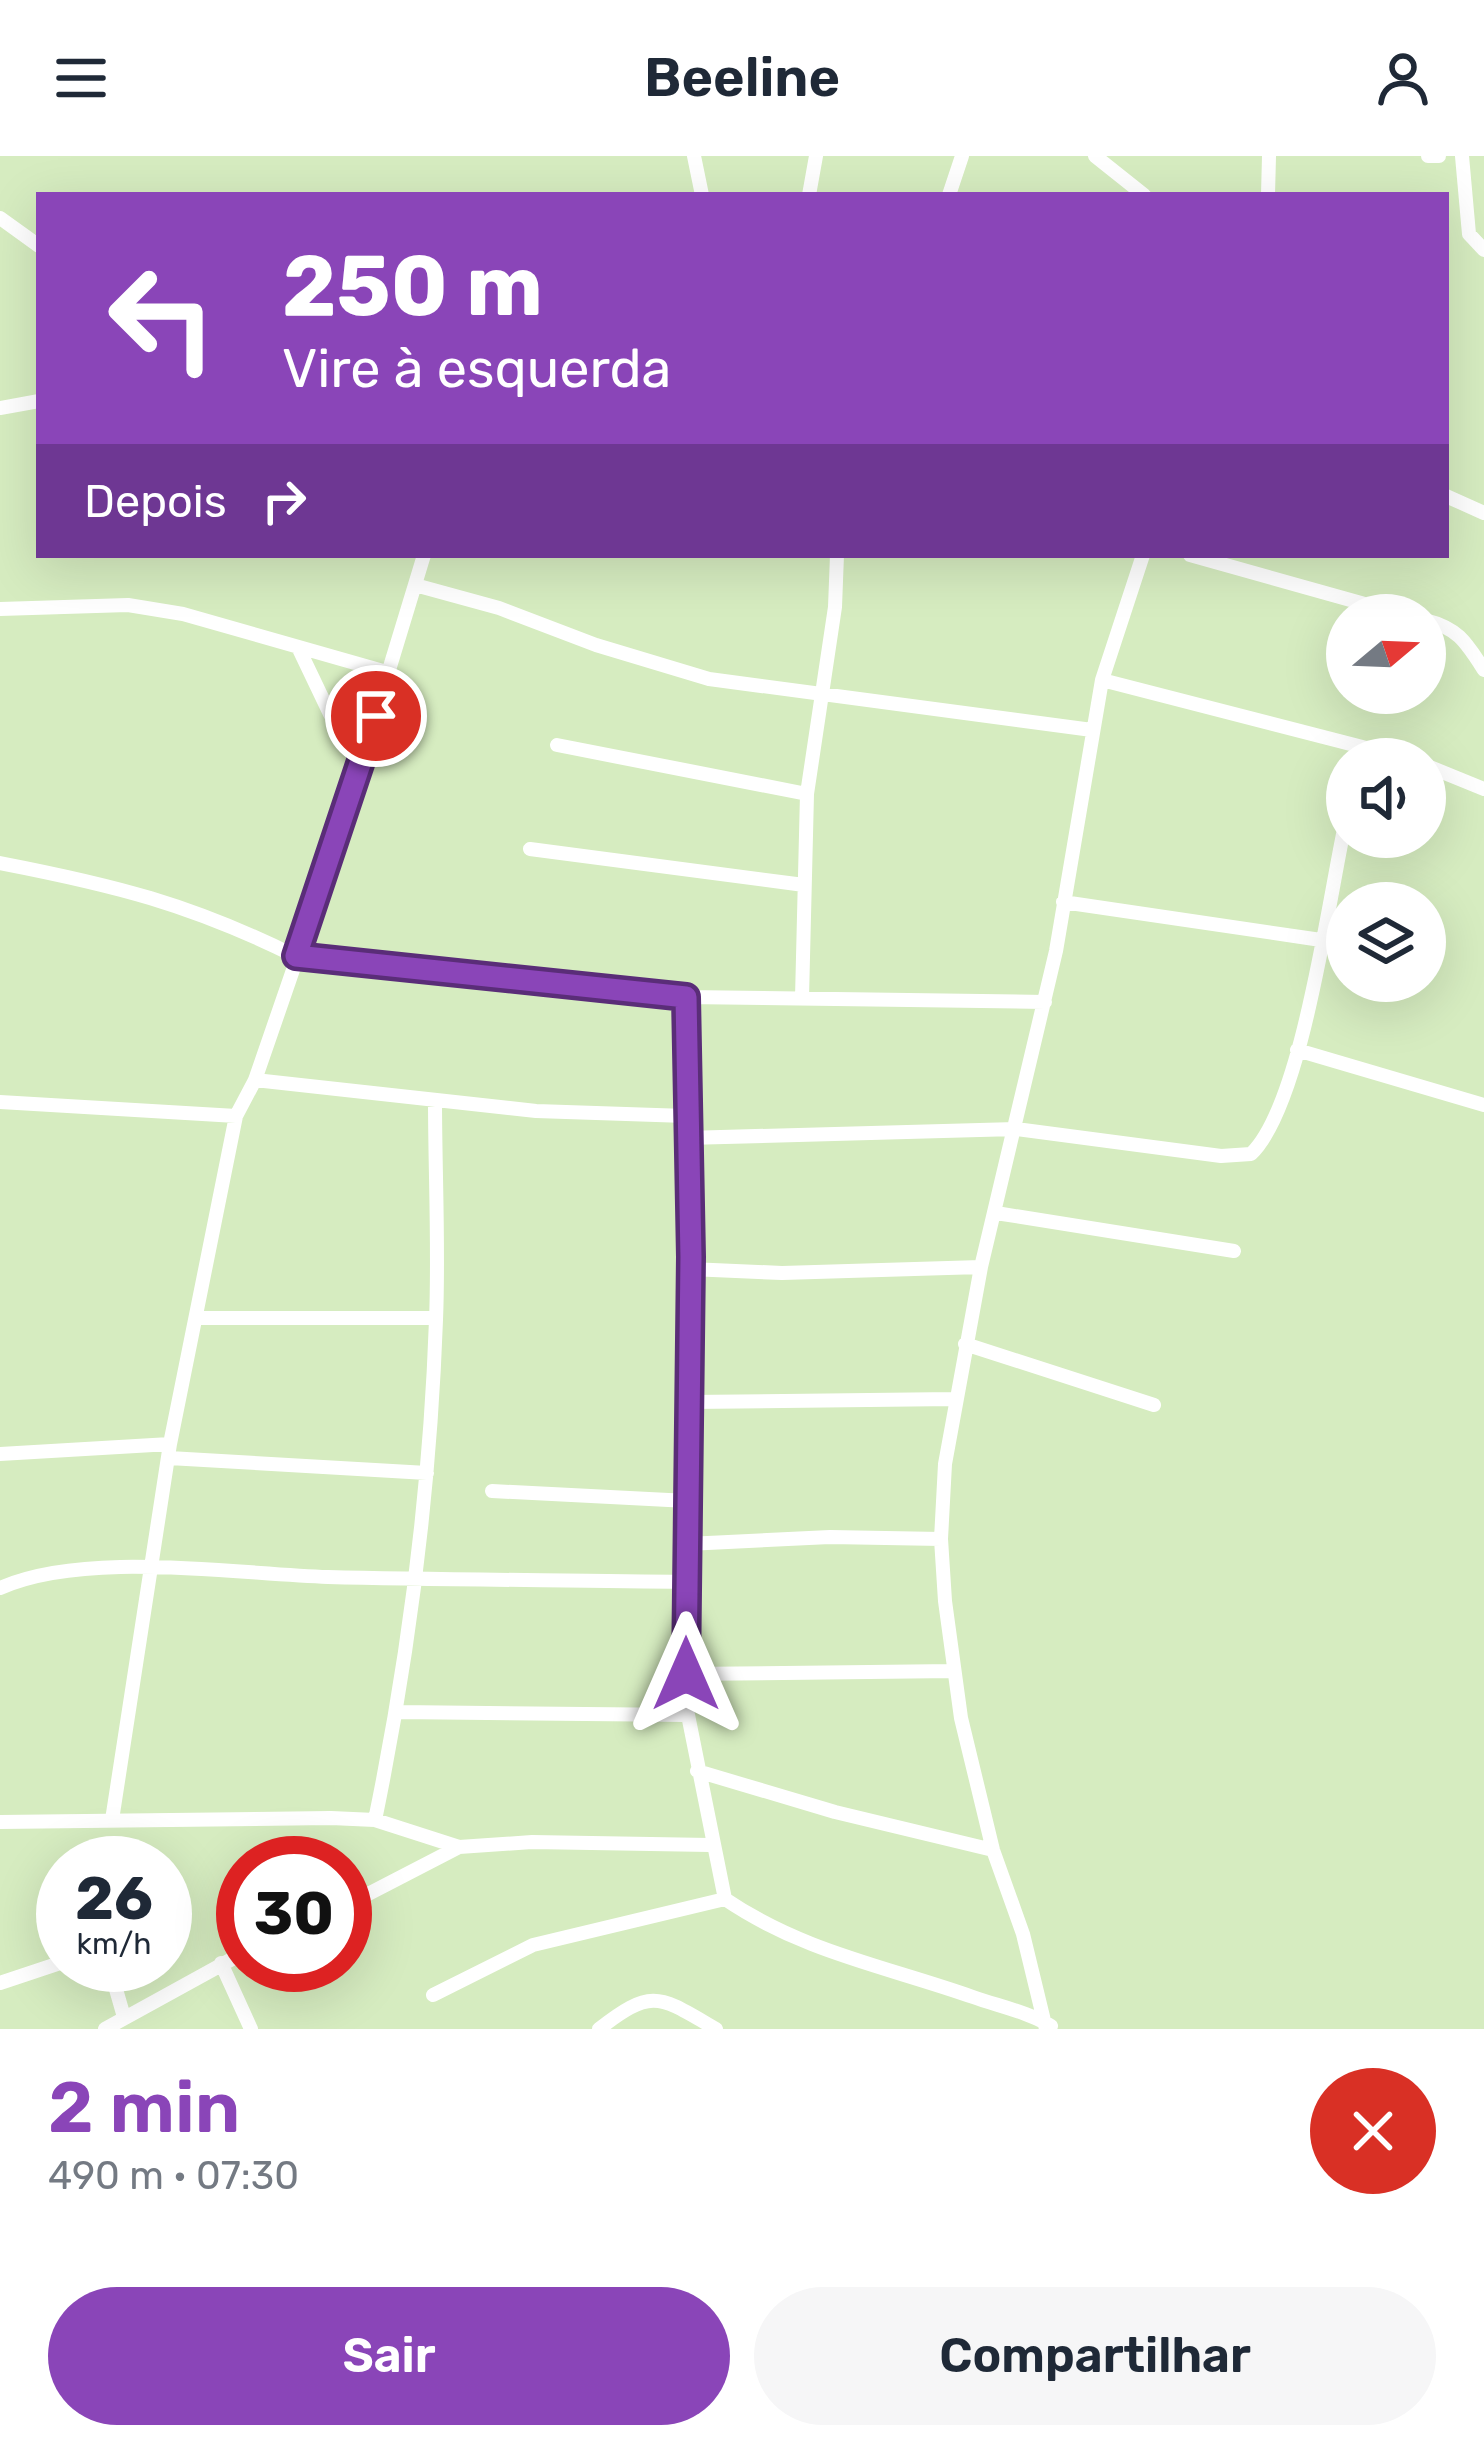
<!DOCTYPE html>
<html lang="pt">
<meta charset="utf-8">
<style>
:root{--surface:#fff;--page:#f6f6f7;--text:#1f2937;--muted:#747a83;--accent:#8a45b8}
body{margin:0;font-family:Rubik,sans-serif;background:var(--page);color:var(--text);height:100vh;display:flex;flex-direction:column;font-size:45px;white-space:nowrap}
*{box-sizing:border-box;margin:0}
p{font-size:39px;color:var(--muted)}
.icon{flex:none;width:66px;height:66px;fill:none;stroke:currentColor;stroke-width:2;stroke-linecap:round;stroke-linejoin:round}
.map{position:relative;height:1873px;overflow:hidden}
.side{display:flex;flex-direction:column;background:var(--surface);flex:1}
.side>*{flex:none}
.top-card{position:absolute;left:36px;top:36px;width:1413px;height:366px;border-radius:0px;box-shadow:0 12px 48px #0002;background:#8a45b8;color:#fff;overflow:hidden}
.needle{width:78px;rotate:71deg}
.controls{position:absolute;left:1326px;top:438px;display:grid;gap:24px}
.controls a{display:grid;place-items:center;width:120px;height:120px;border-radius:50%;background:var(--surface);box-shadow:0 12px 48px #0002;font-size:60px}
.speed{position:absolute;left:36px;top:1680px;display:flex;gap:24px;font-size:60px;font-weight:700;text-align:center}
.speed>*{display:grid;place-content:center;width:156px;height:156px;border-radius:50%;background:var(--surface);box-shadow:0 12px 48px #0002;line-height:1}
.speed small{font-size:30px;font-weight:400}
.speed .limit{border:18px solid #d22;background:#fff;color:#111}
.pin{position:absolute;display:grid;place-items:center;width:102px;height:102px;color:#fff;margin:-51px;border:6px solid #fff;border-radius:50%;box-shadow:0 3px 12px #0007}
.me{position:absolute;width:132px;margin:-66px;rotate:0deg;stroke-linejoin:round;filter:drop-shadow(0 0 9px #0008)}
.turn{display:flex;align-items:center;gap:42px;height:252px;padding:0 48px;font-size:54px}
.turn .icon{width:156px;height:156px;stroke-width:2.5}
.turn b{display:block;font-size:84px;line-height:102px}
.then{display:flex;align-items:center;height:114px;padding:0 48px;background:#0003;gap:24px;font-size:45px}
.round{display:grid;place-items:center;flex:none;width:126px;height:126px;border-radius:63px;background:var(--page)}
.headline{display:flex;align-items:center;justify-content:space-between;height:204px;padding:0 48px}
h1{font-size:72px;font-weight:600;line-height:90px;color:var(--accent)}
.cta{display:flex;gap:24px;margin-top:auto;padding:24px 48px}
.cta a{flex:1;height:138px;border-radius:72px;background:var(--accent);color:#fff;font-size:48px;font-weight:600;line-height:138px;text-align:center}
.cta a+a{background:var(--page);color:var(--text)}
header{display:flex;justify-content:space-between;align-items:center;height:156px;padding:0 48px;background:var(--surface);font-size:54px;font-weight:600}
.map>svg:first-child{display:block}
.lines{fill:none;stroke-linecap:round;stroke-linejoin:round}
.minor{stroke:#fff;stroke-width:14}
.route-casing{stroke:#5a2d78;stroke-width:30}
.route{stroke:#8a45b8;stroke-width:21}
</style>
<header><svg class="icon" aria-label="menu" viewBox="0 0 24 24"><path d="M4 6h16M4 12h16M4 18h16"/></svg>Beeline<svg class="icon" aria-label="person" viewBox="0 0 24 24"><circle cx="12" cy="8" r="4"/><path d="M4 21q1-7 8-7t8 7"/></svg></header>
<div class="map">
<svg width="1484" height="1873" viewBox="0 0 1484 1873">
<rect width="100%" height="100%" fill="#d6ecc0"/>
<g class="lines">
<path class="minor" d="M694,0l8,39
M1095,0l49,39
M1428,0h11
M1462,0l7,78 15,16
M809,39l7,-39
M949,39l13,-39
M1268,39l1,-39
M0,62l39,28
M0,252l39,-7
M1446,340l38,17
M1190,399l214,60
M415,429l84,23 97,37 113,34 383,51
M0,453l128,-4 55,9 207,59
M1425,464c33,8 41,22 59,50
M298,491l32,67 33,45
M1102,524l307,79
M557,589l250,49
M1425,609l59,24
M530,693l274,36
M0,707c114,22 190,41 295,93l391,41 359,5
M1063,746l258,38
M686,841l5,260 -5,448 39,194c78,53 160,67 248,98 25,9 55,15 78,29
M802,842l5,-204 28,-187 2,-52
M1297,894l187,55
M255,924l281,31 150,5
M0,946l236,14
M686,982l330,-9 205,27 30,-2c52,-50 78,-260 96,-339
M996,1057l238,38
M690,1113l92,4 199,-6
M198,1162h238
M965,1188l189,61
M690,1246l264,-3
M0,1298l170,-10
M169,1302l258,15
M492,1335l196,10
M687,1388l143,-7 111,2
M0,1432c86,-38 234,-14 328,-11 119,3 239,3 358,5
M686,1518l268,-3
M398,1556l290,3
M697,1615l138,41 158,38
M112,1664l58,-376 66,-328 19,-36 78,-226 91,-299
M375,1664c34,-165 55,-331 61,-500 3,-73 -1,-147 -1,-220
M0,1666l331,-4 44,2 84,27 73,-5 178,3
M78,1702l2,5
M345,1750l114,-59
M221,1807l30,66
M109,1809l15,52
M0,1827l63,-21
M433,1839l100,-50 192,-46
M105,1873l138,-76
M599,1873c54,-42 60,-33 117,0
M1046,1873l-23,-95 -30,-84 -32,-132 -16,-117 -4,-62 4,-75 36,-197 75,-316 46,-271 41,-125"/>
</g>
<g class="lines">
<defs>
<path id="route" d="M376,560l-80,240 390,41 5,260 -5,417"/>
</defs>
<use href="#route" class="route-casing"/>
<use href="#route" class="route"/>
</g>
</svg>
<div class="controls">
<a><svg class="needle" viewBox="-14 -14 28 28"><path d="M0-13l5 13h-10z" fill="#e53935"/><path d="M0 13l5-13h-10z" fill="#747a83"/></svg></a>
<a><svg class="icon" aria-label="sound" viewBox="0 0 24 24"><path d="M4 9h4l5-4v14l-5-4H4zM17 9q2 3 0 6"/></svg></a>
<a><svg class="icon" aria-label="layers" viewBox="0 0 24 24"><path d="M12 4l9 5-9 5-9-5zM3 14l9 5 9-5"/></svg></a>
</div>
<div class="speed"><div>26<small>km/h</small></div><div class="limit">30</div></div>
<div class="pin" style="left:376px;top:560px;background:#d93025"><svg class="icon" aria-label="arrive" viewBox="0 0 24 24"><path d="M6 21V4h12l-3 4 3 4H6"/></svg></div>
<svg class="me" style="left:686px;top:1518px" viewBox="-20 -20 40 40"><path d="M0-17L14 15 0 8-14 15z" fill="#8a45b8" stroke="#fff" stroke-width="4"/></svg>
<div class="top-card">
<div class="turn"><svg class="icon" aria-label="left" viewBox="0 0 24 24"><path d="M17 20v-9H6M10 6l-5 5 5 5"/></svg><div><b>250 m</b>Vire à esquerda</div></div>
<div class="then">Depois<svg class="icon" aria-label="right" viewBox="0 0 24 24"><path d="M7 20v-9h11M14 6l5 5-5 5"/></svg></div>
</div>
</div>
<section class="side">
<div class="headline"><div><h1>2 min</h1><p>490 m · 07:30</p></div><a class="round" style="background:#d93025;color:#fff"><svg class="icon" aria-label="close" viewBox="0 0 24 24"><path d="M6 6l12 12M18 6L6 18"/></svg></a></div>
<div class="cta"><a>Sair</a><a>Compartilhar</a></div>
</section>
